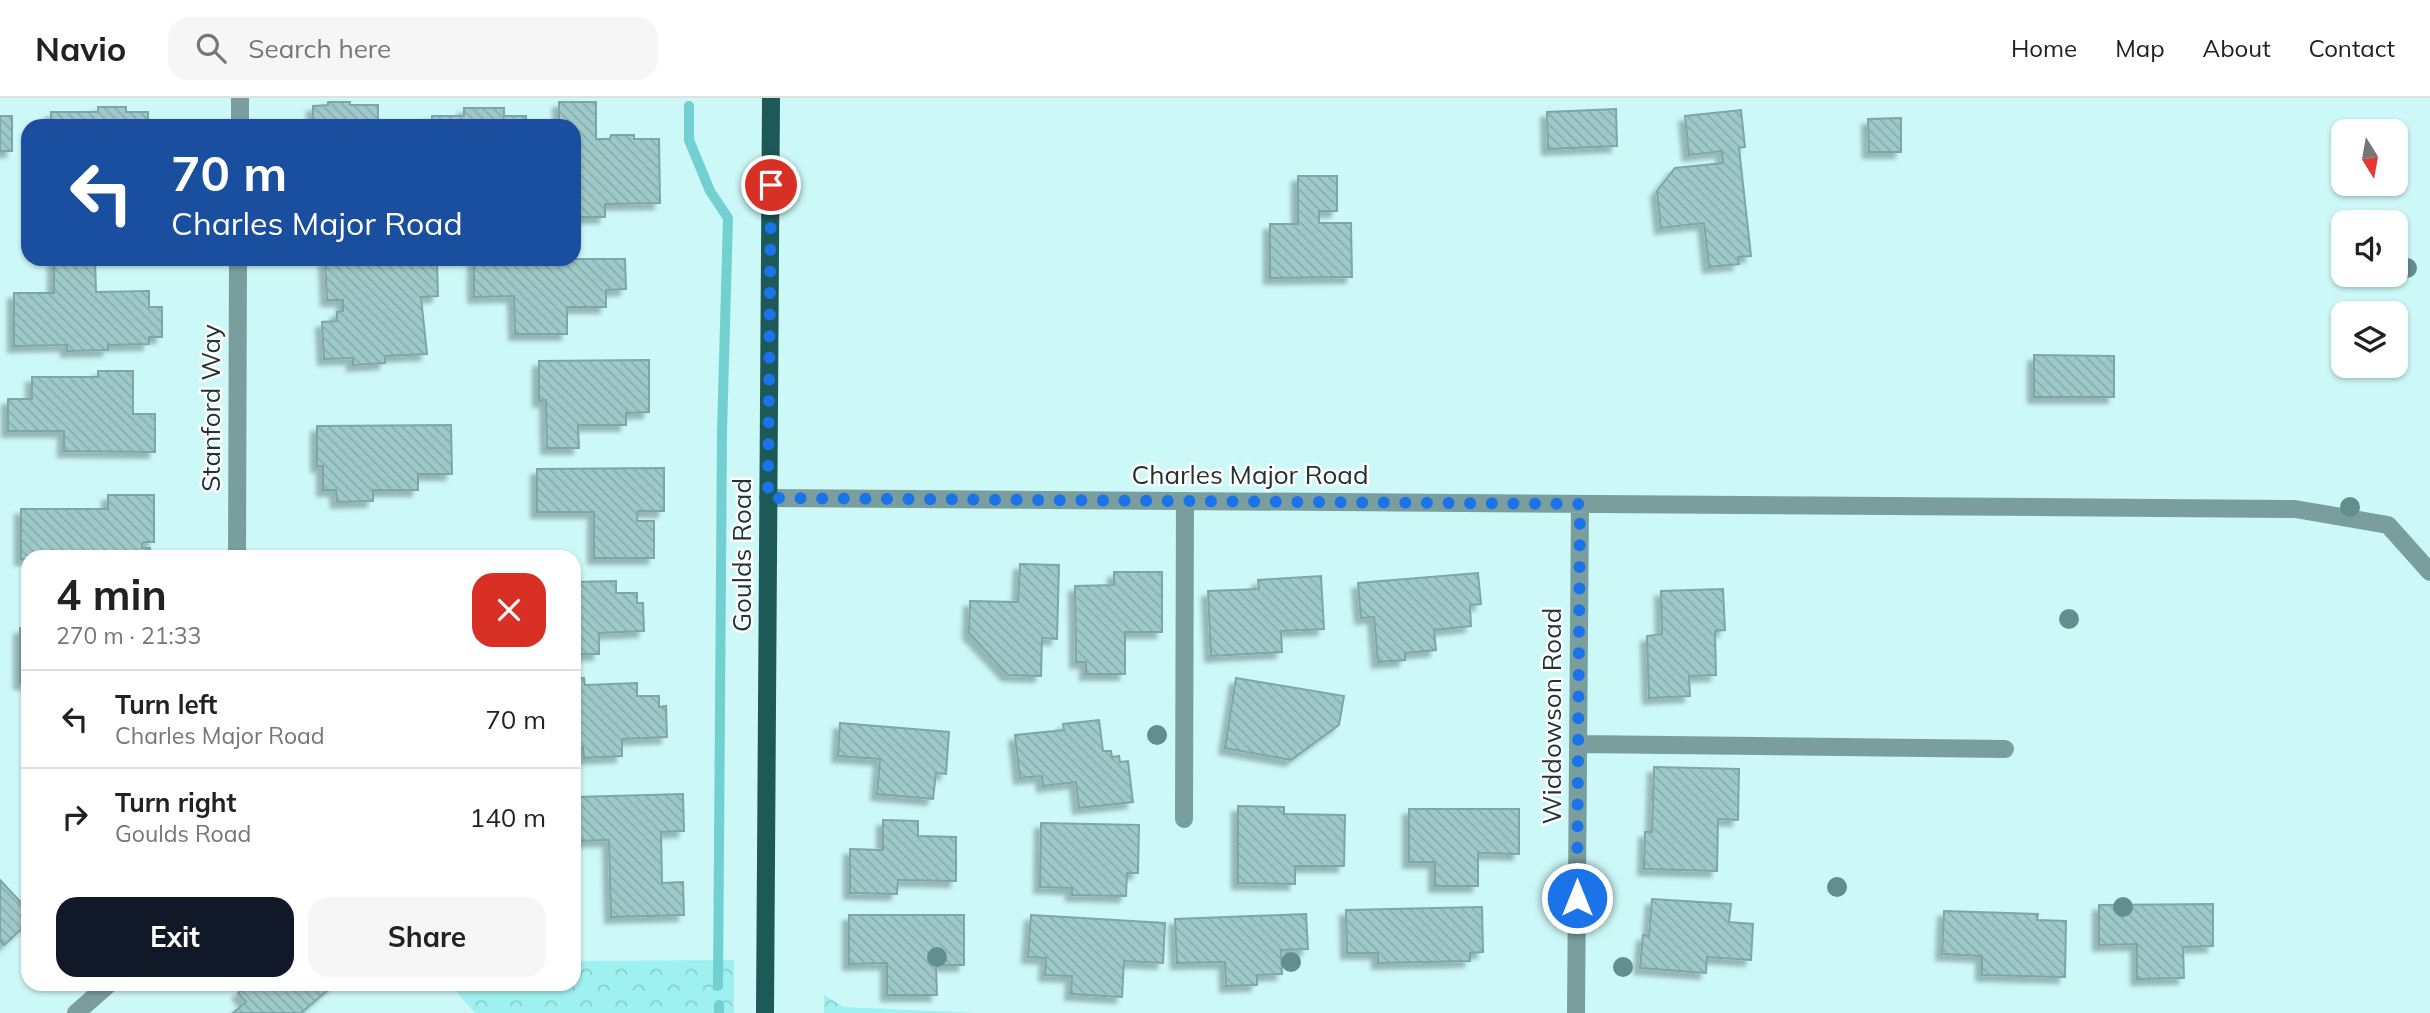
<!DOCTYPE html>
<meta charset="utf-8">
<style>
:root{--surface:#fff;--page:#f6f6f6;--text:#222;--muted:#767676;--line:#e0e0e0;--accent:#111827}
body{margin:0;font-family:Mulish,sans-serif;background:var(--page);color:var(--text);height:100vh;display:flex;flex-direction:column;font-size:26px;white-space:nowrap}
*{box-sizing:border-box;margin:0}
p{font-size:23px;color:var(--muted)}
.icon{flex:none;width:38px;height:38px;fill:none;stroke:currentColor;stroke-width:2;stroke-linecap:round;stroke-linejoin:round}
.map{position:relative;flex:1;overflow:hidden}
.details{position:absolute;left:21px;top:452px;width:560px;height:441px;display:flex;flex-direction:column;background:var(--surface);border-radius:21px;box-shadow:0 2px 5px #0004}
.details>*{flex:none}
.guide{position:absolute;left:21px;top:21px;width:560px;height:147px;border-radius:21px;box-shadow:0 2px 5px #0004;background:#1a4fa0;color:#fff;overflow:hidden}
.needle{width:46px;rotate:169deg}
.fabs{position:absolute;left:2331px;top:21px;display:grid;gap:14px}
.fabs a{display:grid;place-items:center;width:77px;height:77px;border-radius:14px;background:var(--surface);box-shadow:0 2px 5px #0004;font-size:35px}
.pin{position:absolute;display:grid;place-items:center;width:60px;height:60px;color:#fff;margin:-30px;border:4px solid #fff;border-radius:50%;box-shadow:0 2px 7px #0007}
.me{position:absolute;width:77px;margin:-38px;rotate:0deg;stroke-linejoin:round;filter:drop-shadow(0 0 5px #0008)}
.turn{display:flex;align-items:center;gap:24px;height:147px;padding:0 35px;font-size:32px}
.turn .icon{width:91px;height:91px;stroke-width:2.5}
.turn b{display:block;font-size:49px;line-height:60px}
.round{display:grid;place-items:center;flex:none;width:74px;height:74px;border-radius:21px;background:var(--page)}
.headline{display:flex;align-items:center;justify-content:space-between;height:119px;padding:0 35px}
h1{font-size:42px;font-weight:700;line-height:52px}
.button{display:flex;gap:14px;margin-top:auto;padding:14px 35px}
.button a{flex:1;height:80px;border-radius:21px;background:var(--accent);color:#fff;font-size:28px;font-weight:700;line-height:80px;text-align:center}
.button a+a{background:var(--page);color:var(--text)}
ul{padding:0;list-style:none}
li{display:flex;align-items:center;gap:21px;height:98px;padding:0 35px;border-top:2px solid var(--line)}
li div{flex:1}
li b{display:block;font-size:26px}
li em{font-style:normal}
header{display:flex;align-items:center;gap:42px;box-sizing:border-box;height:98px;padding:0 35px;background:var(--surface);border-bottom:2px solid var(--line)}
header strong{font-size:33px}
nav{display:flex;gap:38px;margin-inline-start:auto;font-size:24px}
.search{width:490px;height:63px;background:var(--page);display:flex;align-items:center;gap:18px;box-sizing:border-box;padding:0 24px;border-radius:21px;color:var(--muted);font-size:26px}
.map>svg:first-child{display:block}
.forest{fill:url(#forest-crowns)}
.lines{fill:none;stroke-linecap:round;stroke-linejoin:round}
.stream{stroke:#73d0d0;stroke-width:10}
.building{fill:url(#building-back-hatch);stroke:#7da7a6;stroke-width:2;filter:url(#shadow)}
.minor{stroke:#7a9e9e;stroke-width:18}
.major{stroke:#1d5959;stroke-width:18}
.tree{fill:#628e8e}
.route{stroke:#1a73e8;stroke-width:12;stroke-dasharray:0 21.6}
.labels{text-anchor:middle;stroke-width:5;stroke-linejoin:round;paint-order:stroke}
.street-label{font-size:26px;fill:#233;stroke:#fff}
</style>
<header>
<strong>Navio</strong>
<div class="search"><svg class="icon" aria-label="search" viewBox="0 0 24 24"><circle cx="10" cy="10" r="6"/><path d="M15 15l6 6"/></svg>Search here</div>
<nav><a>Home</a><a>Map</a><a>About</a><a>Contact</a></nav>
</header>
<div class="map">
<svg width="2430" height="915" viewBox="0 0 2430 915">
<defs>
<pattern id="forest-crowns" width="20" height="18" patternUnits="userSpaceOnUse" patternTransform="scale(1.75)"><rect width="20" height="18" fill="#9ef1f0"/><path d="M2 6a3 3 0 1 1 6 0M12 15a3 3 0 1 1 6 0" fill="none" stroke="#88cfce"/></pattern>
<pattern id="building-back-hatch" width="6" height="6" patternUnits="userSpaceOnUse" patternTransform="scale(1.75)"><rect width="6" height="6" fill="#9ec9c8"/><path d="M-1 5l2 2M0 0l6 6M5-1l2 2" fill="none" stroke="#88adac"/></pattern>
<filter id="shadow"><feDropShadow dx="-6" dy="6" stdDeviation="2" flood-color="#0004"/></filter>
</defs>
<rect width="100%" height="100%" fill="#cdf8f8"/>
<path class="forest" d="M734,862v53h-259l-26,-29h125v-23z
M824,897l20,12 135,6h-155z"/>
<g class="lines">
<path class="stream" d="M689,8v34l21,51 18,27 -6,214 -4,554
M719,907v8"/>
</g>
<path class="building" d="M328,4h22v3h28v15h34v6h-99v-20l15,-1z
M559,4h37v37h14l1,-4h23v4h25l1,64 -55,1v13h-31v-91h-15z
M98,9h28v5h22v14h-97v-14h47z
M464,10h40v8h22v10h-94v-10h32z
M1616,11l1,37 -69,3 -1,-37z
M1741,12l4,37 -6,1 12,108 -13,1 1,7 -30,3 -5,-44 -43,5 -4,-37 18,-23 48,-5 -1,-12 -33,4 -4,-39z
M0,18h12v35h-12z
M1901,20v34h-32l-1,-33z
M1298,78h39v35h-18v12h32l1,54 -82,1v-54h28z
M54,161h41l1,33 53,-1v16h13v30h-13v7l-41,1v5l-41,1v-6l-53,1v-53h40z
M325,161h44v6l68,-3 1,34 -17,1 6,57 -42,2v7l-32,2v-7l-29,1 -2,-37 15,-1v-9l6,-1v-11h-16z
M474,161h151l1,30 -20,1v17h-39v27h-52l-1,-38 -40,1z
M2034,257l80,1v41h-80z
M649,262v52l-23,1v12h-48l1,23h-32l-1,-48 -7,1v-40z
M98,273h35v43h22v38l-91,-1v-20h-56v-32h24v-22h66z
M451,327l1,49h-34v16h-45v11l-36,1 -1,-12h-13v-24h-6v-40z
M664,370v43h-26l-1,10h17v37h-60v-46h-57v-43z
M108,397h46v47h-11l-1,6h8v8h-122v3h-7v-50h87z
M309,453h46v5h-45z
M1020,466l39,1 -2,74 -15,-1 -1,38 -33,-1 -39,-42 1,-32 48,1z
M1114,474h48v60h-37v42h-39v-12h-10l-1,-76 39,-1z
M1478,475l3,31 -11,1 1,21 -37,4 2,20 -31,3v7l-27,2 -4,-45 -13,1 -3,-35z
M1321,478l3,53 -43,2 1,21 -71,4 -3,-65 51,-2 -1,-9z
M616,483v12h21v10h6l1,28 -45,2v21h-25v-72z
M1723,491l2,41 -10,1 1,44 -27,1 1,20 -41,2 -2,-62 15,-2 -1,-43z
M20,530h8v55h-8z
M574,580h10l1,7 52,-2v13h22v11l7,-1 1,31 -45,2v17l-38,2 -1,-11h-9z
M1236,580l108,18 -5,29 -48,35 -66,-12z
M1099,622l4,31h8l1,6 7,-1 1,6 8,-1 5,41 -54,6 -3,-26 -33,4 -1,-10 -22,2 -5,-43 49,-5 -1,-6z
M840,625l109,9 -3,42 -10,-1 -3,26 -56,-5 3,-35 -42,-3z
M1654,669l85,2 -1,51 -20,-1 -1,52 -73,-2 1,-37h7z
M683,696l1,37 -23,1 1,51 21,-1 1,33 -73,2 -2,-77 -33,1 -1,-44z
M1238,708l46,1v7l61,1 -1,51h-49v18l-57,-1z
M1409,711h110v45l-41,-1v33h-43v-24h-26z
M883,722l35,1v15l38,1v44l-58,-1 -1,14 -47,-1v-44l33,1z
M1041,725l98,2 -1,48h-11l-1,23 -54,-1v-7l-32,-1z
M0,782l28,30v13l-24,22 -4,-4z
M1652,801l79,5 -2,18 24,2 -2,36 -44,-3 -1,16 -66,-5 3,-33 6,1z
M2213,806v42l-30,1 1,31 -47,1v-35l-38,1v-40z
M1482,809l1,45 -13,1v8l-92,2v-10h-31l-1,-43z
M1944,813l94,3 -1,6 29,1 -1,56 -83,-2v-19l-40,-2z
M1306,816l2,35 -27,1 1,24 -25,1v10l-31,1 -1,-24 -48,1 -2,-44z
M849,817h115v50h-28l1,30h-50v-32l-38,1z
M1031,817l134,8 -2,40 -39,-2 -2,36 -51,-3 1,-18 -27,-1 1,-17 -18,-1z
M249,886h86l-34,29h-68l13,-11 -8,-9z"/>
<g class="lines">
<path class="minor" d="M240,28v-28
M768,400l1527,11 93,16 42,47
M237,458l1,-297
M1578,646l427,5
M1184,721l1,-318
M76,915l33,-29
M1576,915l4,-509"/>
<path class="major" d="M765,915l6,-915"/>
</g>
<g class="tree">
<circle cx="2407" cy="170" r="10"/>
<circle cx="2350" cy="409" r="10"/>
<circle cx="2069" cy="521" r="10"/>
<circle cx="1157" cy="637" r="10"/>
<circle cx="1837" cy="789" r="10"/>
<circle cx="2123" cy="809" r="10"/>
<circle cx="937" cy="859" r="10"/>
<circle cx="1291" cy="864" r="10"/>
<circle cx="1623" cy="869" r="10"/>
</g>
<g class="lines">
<path class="route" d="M771,87l-3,313 812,6 -3,394"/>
</g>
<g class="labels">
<g class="street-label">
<text transform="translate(211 310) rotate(-90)" y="9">Stanford Way</text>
<text x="1250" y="386">Charles Major Road</text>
<text transform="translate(742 457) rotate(-90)" y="9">Goulds Road</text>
<text transform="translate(1552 618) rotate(-90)" y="9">Widdowson Road</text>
</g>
</g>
</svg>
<div class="fabs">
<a><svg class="needle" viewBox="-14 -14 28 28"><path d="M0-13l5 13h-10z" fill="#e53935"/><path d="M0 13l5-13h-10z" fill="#767676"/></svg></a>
<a><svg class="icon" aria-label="sound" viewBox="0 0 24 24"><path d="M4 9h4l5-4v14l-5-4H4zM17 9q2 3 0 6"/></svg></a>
<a><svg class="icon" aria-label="layers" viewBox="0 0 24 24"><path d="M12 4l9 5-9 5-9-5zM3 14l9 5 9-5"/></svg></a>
</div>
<div class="pin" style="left:771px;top:87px;background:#d93025"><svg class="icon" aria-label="arrive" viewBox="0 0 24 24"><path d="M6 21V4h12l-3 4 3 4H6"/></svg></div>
<svg class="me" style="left:1577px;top:800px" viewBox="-20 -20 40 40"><circle r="17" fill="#1a73e8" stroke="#fff" stroke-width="3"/><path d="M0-11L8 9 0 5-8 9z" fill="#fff"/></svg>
<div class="guide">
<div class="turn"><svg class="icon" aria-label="left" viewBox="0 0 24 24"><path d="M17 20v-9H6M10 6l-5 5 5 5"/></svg><div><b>70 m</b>Charles Major Road</div></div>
</div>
<section class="details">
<div class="headline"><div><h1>4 min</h1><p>270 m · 21:33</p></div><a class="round" style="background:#d93025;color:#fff"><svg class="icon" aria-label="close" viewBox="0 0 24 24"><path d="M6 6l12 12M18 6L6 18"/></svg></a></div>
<ul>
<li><svg class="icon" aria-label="left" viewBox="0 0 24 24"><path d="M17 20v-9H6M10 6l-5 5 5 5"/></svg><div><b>Turn left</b><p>Charles Major Road</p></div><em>70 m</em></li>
<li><svg class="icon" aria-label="right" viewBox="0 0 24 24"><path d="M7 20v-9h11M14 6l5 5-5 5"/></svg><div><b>Turn right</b><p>Goulds Road</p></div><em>140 m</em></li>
</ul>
<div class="button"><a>Exit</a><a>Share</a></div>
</section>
</div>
